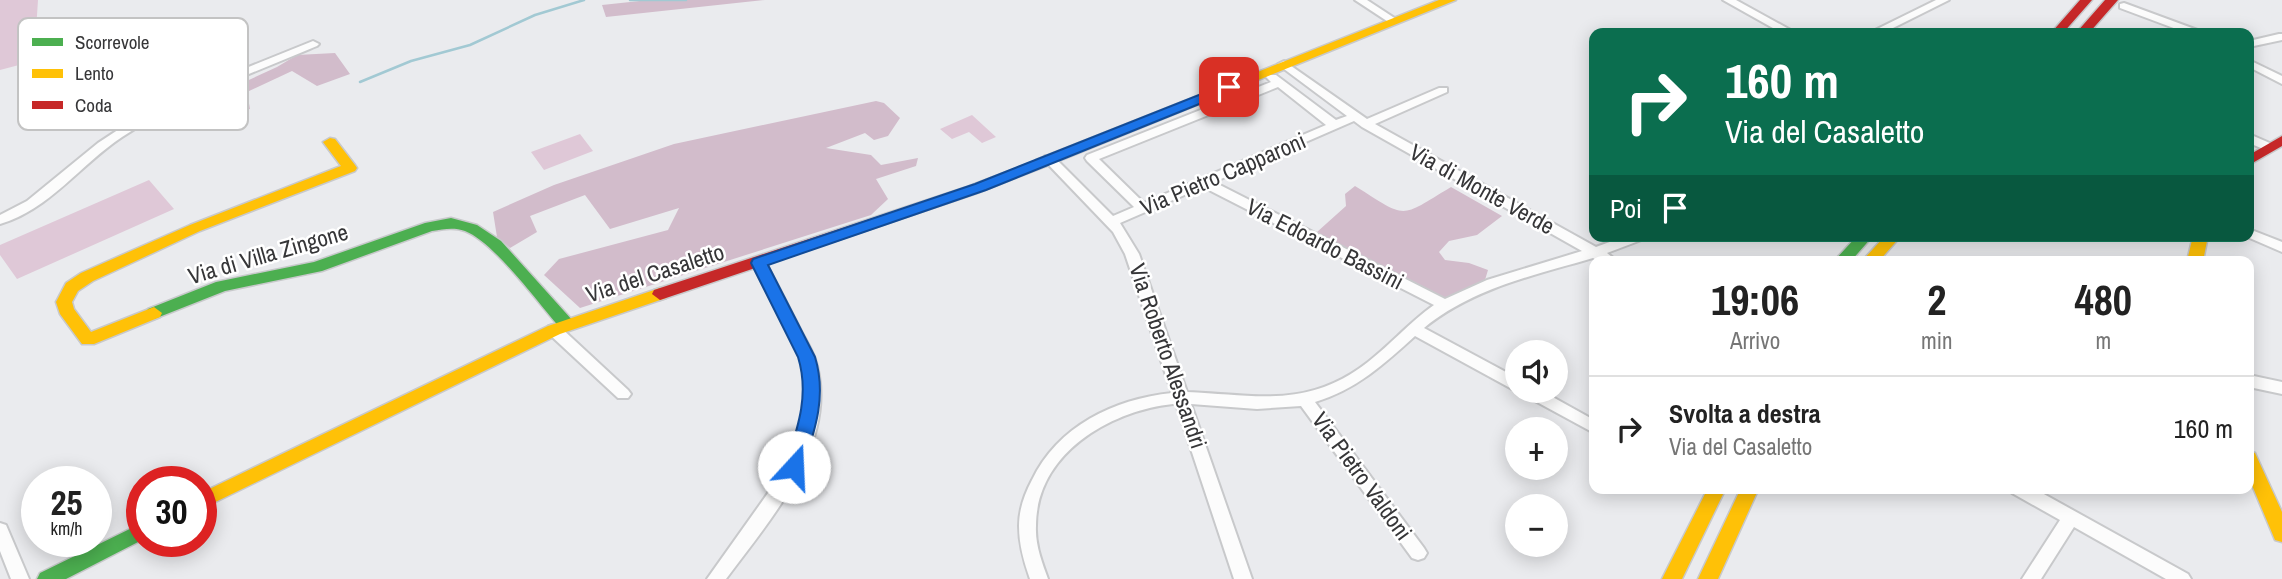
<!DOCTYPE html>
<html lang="it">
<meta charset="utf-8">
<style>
:root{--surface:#fff;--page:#f6f6f6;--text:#222;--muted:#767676;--line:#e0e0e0}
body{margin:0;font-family:"Archivo Narrow",sans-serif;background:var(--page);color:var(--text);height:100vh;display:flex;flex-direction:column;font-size:26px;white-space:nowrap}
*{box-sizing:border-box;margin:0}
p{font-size:23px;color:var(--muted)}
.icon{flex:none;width:38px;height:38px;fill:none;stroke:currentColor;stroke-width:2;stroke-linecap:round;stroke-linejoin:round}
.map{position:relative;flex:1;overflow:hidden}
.drawer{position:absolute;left:1589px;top:256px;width:665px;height:238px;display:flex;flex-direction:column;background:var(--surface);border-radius:14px;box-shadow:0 4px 18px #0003}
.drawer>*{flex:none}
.banner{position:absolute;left:1589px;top:28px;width:665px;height:214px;border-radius:14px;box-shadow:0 4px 18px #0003;background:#0b6e4f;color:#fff;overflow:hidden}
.controls{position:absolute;left:1505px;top:340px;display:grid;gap:14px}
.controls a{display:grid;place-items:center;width:63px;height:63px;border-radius:50%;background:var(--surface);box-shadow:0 4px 18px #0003;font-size:35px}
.speed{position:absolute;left:21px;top:466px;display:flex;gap:14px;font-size:35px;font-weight:700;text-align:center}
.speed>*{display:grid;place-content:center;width:91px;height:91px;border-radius:50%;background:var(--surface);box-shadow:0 4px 18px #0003;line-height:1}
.speed small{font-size:18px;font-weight:400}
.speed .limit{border:10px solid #d22;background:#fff;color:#111}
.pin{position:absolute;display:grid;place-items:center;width:60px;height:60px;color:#fff;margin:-30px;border-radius:14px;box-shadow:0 4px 10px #0006}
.me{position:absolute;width:77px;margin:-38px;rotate:20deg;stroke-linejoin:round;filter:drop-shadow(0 0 5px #0008)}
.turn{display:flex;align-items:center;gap:24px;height:147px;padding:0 21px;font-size:32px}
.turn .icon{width:91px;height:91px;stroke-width:2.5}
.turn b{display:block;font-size:49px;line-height:60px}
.then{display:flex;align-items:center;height:66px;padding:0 21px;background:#0003;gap:14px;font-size:26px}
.eta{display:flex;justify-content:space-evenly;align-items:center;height:119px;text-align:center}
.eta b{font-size:42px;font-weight:700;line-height:49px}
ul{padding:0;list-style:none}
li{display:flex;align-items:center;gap:21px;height:105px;padding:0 21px;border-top:2px solid var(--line)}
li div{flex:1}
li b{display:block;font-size:26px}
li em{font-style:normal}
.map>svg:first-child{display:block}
.green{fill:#dfc8d7}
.forest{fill:#d2bccb}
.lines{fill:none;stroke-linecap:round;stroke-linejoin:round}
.stream{stroke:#a2c9d3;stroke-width:2.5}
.street-casing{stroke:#c8c9cb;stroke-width:4}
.fast-casing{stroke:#c8c9cb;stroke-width:3}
.slow-casing{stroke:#c8c9cb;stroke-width:3}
.jam-casing{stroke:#c8c9cb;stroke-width:3}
.street{fill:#fcfcfc;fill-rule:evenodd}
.fast{fill:#4caf50;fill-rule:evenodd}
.slow{fill:#ffc107;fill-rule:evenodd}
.jam{fill:#c62828;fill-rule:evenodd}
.route{fill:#1a73e8;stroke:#114b97;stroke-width:2}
.labels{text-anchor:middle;stroke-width:5;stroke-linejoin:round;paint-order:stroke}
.street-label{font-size:23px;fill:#363638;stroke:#fff}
.key{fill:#fff;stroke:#c3c3c3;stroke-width:2}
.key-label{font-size:19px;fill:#363638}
</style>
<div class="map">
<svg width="2282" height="579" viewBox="0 0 2282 579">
<rect width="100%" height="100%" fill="#eaebee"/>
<path class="green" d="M0,0h38l-4,61 -34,9z
M972,115l24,22 -14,6 -13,-11 -17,7 -12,-10z
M580,134l13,17 -49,19 -13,-18z
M149,180l25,29 -157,70 -17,-24v-10z"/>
<path class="forest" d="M649,0h116l-159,17 -4,-12z
M335,53l15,21 -33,12 -25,-15 -45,21 3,17 -42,9 8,-23 61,-28 20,-12z
M876,101l8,2 16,15 -12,18 -14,4 -9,-7 -39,15 45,7 10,10 37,-7 -2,8 -40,13 12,20 -17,16 -291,93 -36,-33 15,-16 109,-29 11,-22 -69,21 -25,-34 -55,21 7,16 -27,16 -13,-11 -4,-25 61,-27 120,-41z
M1355,186c53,33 43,33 96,1l51,29 -25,19 -28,6 -10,11 6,8 24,3 19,7 -3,10 -41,18 -11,-2 -116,-64 29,-26 -1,-12z"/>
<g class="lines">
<path class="stream" d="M630,0h56
M360,82l51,-21 59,-16 65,-30 49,-15"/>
<defs>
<path id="street" d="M1355,0h12l32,21 -5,3 -4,-1z
M1723,0h13l60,33h-14z
M1936,0h13l-66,33h-14z
M2124,3l76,28 2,2h-15l-67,-25v-4z
M2279,34h3v6l-33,7v-6z
M313,41l6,3 -2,2c-66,28 -135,52 -195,91 -41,27 -73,73 -122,87v-9l27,-14 71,-58 38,-25 73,-35z
M2249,60l33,16v8l-33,-17z
M1284,61l83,58 72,-31h8v4l-72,32 221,123 30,-11h20l-2,3 -37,14 10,8h-18l-6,-3c-58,17 -120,30 -169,70l93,50 1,12 -6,-1 -97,-53c-31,28 -59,54 -100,66l109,146 3,5 -3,5 -6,2 -6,-2 -111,-152 -44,3 -66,-5 61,175h-18l-58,-175h-3c-64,7 -137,50 -137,122 -1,19 6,36 12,53h-18c-6,-17 -11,-34 -11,-53 0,-16 5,-31 13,-46 26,-54 82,-81 140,-87l-47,-139 -12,-22 -70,-73 2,-3h8l60,60 21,-9 -47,-46 -2,-3 2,-3 184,-73 -5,-5 2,-2h8l60,45 11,-4 -67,-50 -2,-2zM1278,87l48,38 -182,78 -45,-44zM1354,121l8,6 220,124 -95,29 -42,19 -231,-117zM1203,187l231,118c-24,17 -43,39 -66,57 -60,47 -111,33 -181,30l-48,-138 -19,-31z
M2249,134l23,10 2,3 -6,4 -19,-8z
M2249,229l33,13v10l-37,-16h4z
M759,258l7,5c11,21 21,41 32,62 5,11 13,22 17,34 26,82 -44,159 -89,220h-19l76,-107 12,-25 9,-30 2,-30 -6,-30 -48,-94z
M554,325l5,1 69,64 3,4 -3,4h-10l-69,-64 -2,-4 2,-4z
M2249,375l33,7v12l-33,-7z
M1520,390h20l54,30v13l-72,-39z
M2010,488h23l155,86 3,5h-25l-92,-52 -33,52h-19l38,-59 -48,-27z
M0,523l6,2 23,54h-18l-11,-28z"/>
<path id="fast" d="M451,218l26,7 24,16 72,80 2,4 -2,4h-12c-22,-25 -67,-87 -96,-98 -11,-4 -21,-2 -33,0l-110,40 -97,20 -71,28 -8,-6 2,-4 68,-27 98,-20 111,-39z
M1857,236h16l-22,25h-17z
M142,523v17l-76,39h-29l3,-6z"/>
<path id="slow" d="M1439,0h17l-410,166 -5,1 -7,-4 2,-3z
M330,138l5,1 20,26 2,3 -2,3 -155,60 -107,50 -15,10 -6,11 2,7 17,23 63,-25 8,6 -2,4 -66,27h-12l-22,-30 -4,-12 10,-19 15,-10 109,-48 151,-59 -18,-24z
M1885,236h16l-22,25h-17z
M2193,236h15l-5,25h-16z
M660,288l8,6 -2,4 -106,36 -359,175v-16l347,-167z
M2249,451l6,2 27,59v30l-7,-2 -26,-62z
M1708,488h18l-44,91h-20z
M1741,488h18l-41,91h-20z"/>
<path id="jam" d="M2080,0h12l-29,33h-12z
M2105,0h13l-29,33h-13z
M2282,136v10l-33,19v-10z
M1041,159l7,4 -2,3 -69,27 -311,105 -6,2 -8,-6 2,-4 313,-103z"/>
</defs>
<use href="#street" class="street-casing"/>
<use href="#fast" class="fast-casing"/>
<use href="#slow" class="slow-casing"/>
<use href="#jam" class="jam-casing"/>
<use href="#street" class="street"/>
<use href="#fast" class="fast"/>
<use href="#slow" class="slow"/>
<use href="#jam" class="jam"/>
</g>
<path class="route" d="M1229,83l5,1v6l-248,100 -218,75 47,92c12,39 0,73 -12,110l-2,6 -7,2 -6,-2 -3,-6c12,-37 25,-71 13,-110l-47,-94 2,-4 222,-75z"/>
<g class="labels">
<g class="street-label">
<text transform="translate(1223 174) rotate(-23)" y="8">Via Pietro Capparoni</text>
<text transform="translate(1482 189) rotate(29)" y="8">Via di Monte Verde</text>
<text transform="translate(1325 244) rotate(27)" y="8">Via Edoardo Bassini</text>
<text transform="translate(268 254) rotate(-16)" y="8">Via di Villa Zingone</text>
<text transform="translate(655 273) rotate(-18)" y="8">Via del Casaletto</text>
<text transform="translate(1168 356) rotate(71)" y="8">Via Roberto Alessandri</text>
<text transform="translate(1362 476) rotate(54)" y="8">Via Pietro Valdoni</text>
</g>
</g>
<rect x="18" y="18" width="230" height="112" rx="10" class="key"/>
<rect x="32" y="38" width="31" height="8" fill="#4caf50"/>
<rect x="32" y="69" width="31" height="9" fill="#ffc107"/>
<rect x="32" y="101" width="31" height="8" fill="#c62828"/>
<g class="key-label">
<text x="75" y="49">Scorrevole</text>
<text x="75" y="80">Lento</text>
<text x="75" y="112">Coda</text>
</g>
</svg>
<div class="controls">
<a><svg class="icon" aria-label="sound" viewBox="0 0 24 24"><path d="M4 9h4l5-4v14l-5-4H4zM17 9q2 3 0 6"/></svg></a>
<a>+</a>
<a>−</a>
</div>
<div class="speed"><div>25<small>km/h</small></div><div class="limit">30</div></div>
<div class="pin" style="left:1229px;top:87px;background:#d93025"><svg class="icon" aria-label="arrive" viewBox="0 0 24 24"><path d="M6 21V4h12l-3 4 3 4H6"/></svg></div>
<svg class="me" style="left:794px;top:467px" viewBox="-20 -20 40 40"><circle r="19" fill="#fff"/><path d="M0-13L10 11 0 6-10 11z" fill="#1a73e8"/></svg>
<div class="banner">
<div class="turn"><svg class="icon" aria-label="right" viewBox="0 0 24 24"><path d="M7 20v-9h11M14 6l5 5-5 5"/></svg><div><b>160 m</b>Via del Casaletto</div></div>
<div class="then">Poi<svg class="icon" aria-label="arrive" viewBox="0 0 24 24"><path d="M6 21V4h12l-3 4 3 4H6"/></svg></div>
</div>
<section class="drawer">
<div class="eta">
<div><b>19:06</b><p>Arrivo</p></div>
<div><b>2</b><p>min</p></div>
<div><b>480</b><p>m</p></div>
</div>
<ul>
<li><svg class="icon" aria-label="right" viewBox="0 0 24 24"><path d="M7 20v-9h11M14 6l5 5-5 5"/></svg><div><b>Svolta a destra</b><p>Via del Casaletto</p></div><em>160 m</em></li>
</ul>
</section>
</div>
